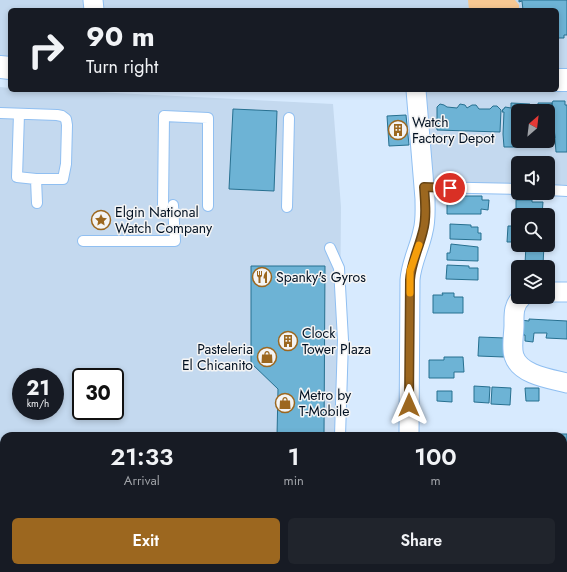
<!DOCTYPE html>
<style>
:root{--surface:#171b24;--page:#20242c;--text:#f1f3f6;--muted:#9ea1a6;--accent:#9c671f}
body{margin:0;font-family:Jost,sans-serif;background:var(--page);color:var(--text);height:100vh;display:flex;flex-direction:column;font-size:15px;white-space:nowrap}
*{box-sizing:border-box;margin:0}
p{font-size:13px;color:var(--muted)}
.icon{flex:none;width:22px;height:22px;fill:none;stroke:currentColor;stroke-width:2;stroke-linecap:round;stroke-linejoin:round}
.map{position:relative;flex:1;overflow:hidden}
.sheet{position:absolute;left:0px;top:432px;width:567px;height:140px;display:flex;flex-direction:column;background:var(--surface);border-radius:12px 12px 0 0;box-shadow:0 2px 6px #0003}
.sheet>*{flex:none}
.top-card{position:absolute;left:8px;top:8px;width:551px;height:84px;border-radius:6px;box-shadow:0 2px 6px #0003;background:#171b24;color:var(--text);overflow:hidden}
.needle{width:26px;rotate:28deg}
.tools{position:absolute;left:511px;top:104px;display:grid;gap:8px}
.tools a{display:grid;place-items:center;width:44px;height:44px;border-radius:6px;background:var(--surface);box-shadow:0 2px 6px #0003;font-size:20px}
.speed{position:absolute;left:12px;top:368px;display:flex;gap:8px;font-size:20px;font-weight:700;text-align:center}
.speed>*{display:grid;place-content:center;width:52px;height:52px;border-radius:50%;background:var(--surface);box-shadow:0 2px 6px #0003;line-height:1}
.speed small{font-size:10px;font-weight:400}
.speed .limit{border:2px solid #111;border-radius:6px;background:#fff;color:#111}
.pin{position:absolute;display:grid;place-items:center;width:34px;height:34px;color:#fff;margin:-17px;border:2px solid #fff;border-radius:50%;box-shadow:0 1px 4px #0007}
.me{position:absolute;width:44px;margin:-22px;rotate:0deg;stroke-linejoin:round;filter:drop-shadow(0 0 3px #0008)}
.turn{display:flex;align-items:center;gap:14px;height:84px;padding:0 12px;font-size:18px}
.turn .icon{width:52px;height:52px;stroke-width:2.5}
.turn b{display:block;font-size:28px;line-height:34px}
.eta{display:flex;justify-content:space-evenly;align-items:center;height:68px;text-align:center}
.eta b{font-size:24px;font-weight:600;line-height:28px}
.cta{display:flex;gap:8px;margin-top:auto;padding:8px 12px}
.cta a{flex:1;height:46px;border-radius:6px;background:var(--accent);color:#fff;font-size:16px;font-weight:600;line-height:46px;text-align:center}
.cta a+a{background:var(--page);color:var(--text)}
.map>svg:first-child{display:block}
.built{fill:#c4d9ef;fill-rule:evenodd}
.green{fill:#f7c893}
.building{fill:#6db3d5;stroke:#277090}
.lines{fill:none;stroke-linecap:round;stroke-linejoin:round}
.lane-casing{stroke:#90bff1;stroke-width:12}
.street-casing{stroke:#90bff1;stroke-width:21}
.secondary-casing{stroke:#90bff1;stroke-width:24}
.lane{stroke:#fff;stroke-width:10}
.street{stroke:#fff;stroke-width:19}
.secondary{stroke:#fff;stroke-width:22}
.route-casing{stroke:#654314;stroke-width:10}
.route{stroke:#9c671f;stroke-width:7}
.slow{stroke:#f59e0b;stroke-width:7}
.labels{text-anchor:middle;stroke-width:3;stroke-linejoin:round;paint-order:stroke}
.poi-label{font-size:14px;fill:#011021;stroke:#f4f4f4;text-anchor:start}
</style>
<div class="map">
<svg width="567" height="572" viewBox="0 0 567 572">
<rect width="100%" height="100%" fill="#d7eafe"/>
<path class="built" d="M0,0h567v191l-19,-1v-27h-30v27l-94,-3 -8,-97h141v-80h-547v58l-10,-1zM518,111h30v30h-30z
M0,87l10,1v2h45l278,14 8,103 -2,229h-335v132h334v4h-338zM21,377h34v34h-34zM81,377h34v34h-34z"/>
<path class="green" d="M468,0h47l4,5v5h-11l-5,-2 -3,2h-31z"/>
<path class="building" d="M519,0h48v35h-3v3h-7v-28h-34l-1,-9 -3,1z
M553,101h12v4h2v47h-11l-4,-49z
M511,103l19,1 -1,5 7,1v1h-18v30h19v6h-33l-1,-13 1,-22h-2l1,-3h1l1,-2 6,1z
M538,103h14l3,35 -7,1v-28h-10z
M440,104l4,1 3,2 10,1 3,-4 5,1 2,3 5,-3h4l3,4h11l3,-3h4l4,4 -1,22 -63,-2v-2l-3,-2v-2l3,-2v-15z
M233,109l44,2 -3,80 -45,-2z
M406,115l3,30 -20,1 -2,-30z
M449,196h33v4h7l-1,10 -7,-1v5h-34v-16z
M516,200h16v2h11l-1,13h-24v3l-2,-1z
M450,224l21,1v2h7v6h3v7l-31,-1z
M508,226h10v16h-11z
M451,244l27,3v14l-31,-1v-7h3z
M526,245h18l-1,20 -18,-1z
M447,265l22,1v2h9v12l-32,-1z
M251,266h74l-1,170h-47l1,-47 -27,-26z
M442,293h12v4h9v16h-30v-18h10z
M529,319l38,2v18l-21,-1 1,-5h-13l-1,9 -8,-1v-6h-6l1,-15 9,1z
M479,337l26,1 -1,19 -26,-1z
M444,357h19l1,15h-10v6h-25v-18h15z
M474,386l16,1 -1,16 -15,-1z
M492,387l19,1 -1,17 -19,-1z
M525,388h14v13h-13z
M437,391h15v11l-15,-1z
M548,434v2h-17v-1z
M556,434h11v40h-4v-38h-7z
M0,531h4v37h274v4h-278z
M441,568h20v4h-20z
M479,568h31v4h-31z
M525,568h20v4h-20z"/>
<g class="lines">
<defs>
<path id="lane" d="M0,113l57,2 5,1 4,3 1,6 -1,39 -3,15h-27
M19,114l-2,63 19,2 1,24
M424,187l94,2
M548,190l19,1
M163,205l1,-89 44,2v88
M287,207l2,-89
M83,241h92l-2,-36
M330,248l9,20 4,72 -3,96
M333,572l1,-4"/>
<path id="street" d="M93,0l1,10
M548,292h19
M522,297c-9,8 -8,18 -8,28 0,9 -3,22 0,31 6,19 37,23 53,27
M409,436l1,-156c1,-17 10,-33 13,-49 3,-11 2,-22 2,-32l-9,-109
M563,512l4,1
M404,572l1,-4"/>
<path id="secondary" d="M0,67l10,1
M557,80h10"/>
</defs>
<use href="#lane" class="lane-casing"/>
<use href="#street" class="street-casing"/>
<use href="#secondary" class="secondary-casing"/>
<use href="#lane" class="lane"/>
<use href="#street" class="street"/>
<use href="#secondary" class="secondary"/>
</g>
<g class="lines">
<defs>
<path id="route" d="M409,405l1,-125c1,-17 9,-32 13,-49 4,-14 2,-30 1,-44l26,1"/>
</defs>
<use href="#route" class="route-casing"/>
<use href="#route" class="route"/>
<path class="slow" d="M410,293v-22l9,-26"/>
</g>
<defs>
<symbol id="building-ring" viewBox="-11 -11 22 22"><circle r="9.5" fill="#f4f4f4" stroke="#9c671f" stroke-width="1.5"/><path d="M-4-6H4V6H1V3H-1V6H-4ZM-2.5-4.3h1.7v1.8h-1.7ZM.8-4.3h1.7v1.8H.8ZM-2.5-1h1.7V.8h-1.7ZM.8-1h1.7V.8H.8Z" fill="#9c671f"/></symbol>
<symbol id="sight-ring" viewBox="-11 -11 22 22"><circle r="9.5" fill="#f4f4f4" stroke="#9c671f" stroke-width="1.5"/><path d="M0-6L1.8-2.2L6-1.7L2.9 1.2L3.7 5.4L0 3.3L-3.7 5.4L-2.9 1.2L-6-1.7L-1.8-2.2Z" fill="#9c671f"/></symbol>
<symbol id="restaurant-ring" viewBox="-11 -11 22 22"><circle r="9.5" fill="#f4f4f4" stroke="#9c671f" stroke-width="1.5"/><path d="M-5-6h1v4h1v-4h1v4h1v-4h1v5L-1.5 .5V6h-2V.5L-5-1ZM5-6V6H3V1.5H1.5Q1.5-4 5-6Z" fill="#9c671f"/></symbol>
<symbol id="shop-ring" viewBox="-11 -11 22 22"><circle r="9.5" fill="#f4f4f4" stroke="#9c671f" stroke-width="1.5"/><path d="M-5-2.5h2.3a2.7 3.5 0 0 1 5.4 0H5L5.5 6h-11ZM-1.5-2.5h3a1.5 2.3 0 0 0-3 0Z" fill="#9c671f"/></symbol>
</defs>
<g fill-rule="evenodd">
<use href="#building-ring" x="387" y="119" width="22" height="22"/>
<use href="#sight-ring" x="90" y="209" width="22" height="22"/>
<use href="#restaurant-ring" x="251" y="266" width="22" height="22"/>
<use href="#building-ring" x="277" y="330" width="22" height="22"/>
<use href="#shop-ring" x="256" y="346" width="22" height="22"/>
<use href="#shop-ring" x="274" y="392" width="22" height="22"/>
</g>
<g class="labels">
<g class="poi-label">
<text x="412" y="127">Watch<tspan x="412" dy="16">Factory Depot</tspan></text>
<text x="115" y="217">Elgin National<tspan x="115" dy="16">Watch Company</tspan></text>
<text x="276" y="282">Spanky's Gyros</text>
<text x="302" y="338">Clock<tspan x="302" dy="16">Tower Plaza</tspan></text>
<text x="253" y="354" text-anchor="end">Pasteleria<tspan x="253" dy="16">El Chicanito</tspan></text>
<text x="299" y="400">Metro by<tspan x="299" dy="16">T-Mobile</tspan></text>
</g>
</g>
</svg>
<div class="tools">
<a><svg class="needle" viewBox="-14 -14 28 28"><path d="M0-13l5 13h-10z" fill="#e53935"/><path d="M0 13l5-13h-10z" fill="#9ea1a6"/></svg></a>
<a><svg class="icon" aria-label="sound" viewBox="0 0 24 24"><path d="M4 9h4l5-4v14l-5-4H4zM17 9q2 3 0 6"/></svg></a>
<a><svg class="icon" aria-label="search" viewBox="0 0 24 24"><circle cx="10" cy="10" r="6"/><path d="M15 15l6 6"/></svg></a>
<a><svg class="icon" aria-label="layers" viewBox="0 0 24 24"><path d="M12 4l9 5-9 5-9-5zM3 14l9 5 9-5"/></svg></a>
</div>
<div class="speed"><div>21<small>km/h</small></div><div class="limit">30</div></div>
<div class="pin" style="left:450px;top:188px;background:#d93025"><svg class="icon" aria-label="arrive" viewBox="0 0 24 24"><path d="M6 21V4h12l-3 4 3 4H6"/></svg></div>
<svg class="me" style="left:409px;top:405px" viewBox="-20 -20 40 40"><path d="M0-17L14 15 0 8-14 15z" fill="#9c671f" stroke="#fff" stroke-width="4"/></svg>
<div class="top-card">
<div class="turn"><svg class="icon" aria-label="right" viewBox="0 0 24 24"><path d="M7 20v-9h11M14 6l5 5-5 5"/></svg><div><b>90 m</b>Turn right</div></div>
</div>
<section class="sheet">
<div class="eta">
<div><b>21:33</b><p>Arrival</p></div>
<div><b>1</b><p>min</p></div>
<div><b>100</b><p>m</p></div>
</div>
<div class="cta"><a>Exit</a><a>Share</a></div>
</section>
</div>
